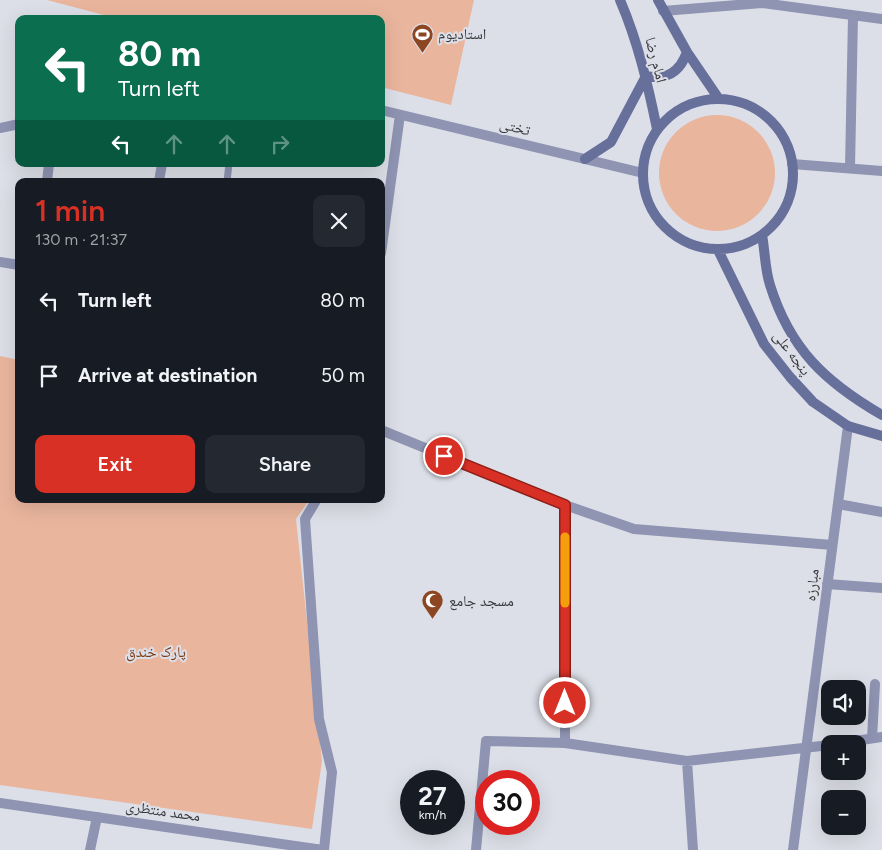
<!DOCTYPE html>
<meta charset="utf-8">
<style>
:root{--surface:#171b24;--page:#242831;--text:#f1f3f6;--muted:#9ea1a6;--accent:#d93025}
body{margin:0;font-family:Figtree,"Noto Naskh Arabic",sans-serif;background:var(--page);color:var(--text);height:100vh;display:flex;flex-direction:column;font-size:19px;white-space:nowrap}
*{box-sizing:border-box;margin:0}
p{font-size:16px;color:var(--muted)}
.icon{flex:none;width:28px;height:28px;fill:none;stroke:currentColor;stroke-width:2;stroke-linecap:round;stroke-linejoin:round}
.map{position:relative;flex:1;overflow:hidden}
.side{position:absolute;left:15px;top:178px;width:370px;height:325px;display:flex;flex-direction:column;background:var(--surface);border-radius:10px;box-shadow:0 5px 20px #0002}
.side>*{flex:none}
.banner{position:absolute;left:15px;top:15px;width:370px;height:152px;border-radius:10px;box-shadow:0 5px 20px #0002;background:#0b6e4f;color:#fff;overflow:hidden}
.fabs{position:absolute;left:821px;top:680px;display:grid;gap:10px}
.fabs a{display:grid;place-items:center;width:45px;height:45px;border-radius:10px;background:var(--surface);box-shadow:0 5px 20px #0002;font-size:25px}
.speed{position:absolute;left:400px;top:770px;display:flex;gap:10px;font-size:25px;font-weight:700;text-align:center}
.speed>*{display:grid;place-content:center;width:65px;height:65px;border-radius:50%;background:var(--surface);box-shadow:0 5px 20px #0002;line-height:1}
.speed small{font-size:12px;font-weight:400}
.speed .limit{border:8px solid #d22;background:#fff;color:#111}
.pin{position:absolute;display:grid;place-items:center;width:42px;height:42px;color:#fff;margin:-21px;border:2px solid #fff;border-radius:50%;box-shadow:0 1px 5px #0007}
.me{position:absolute;width:55px;margin:-28px;rotate:0deg;stroke-linejoin:round;filter:drop-shadow(0 0 4px #0008)}
.turn{display:flex;align-items:center;gap:18px;height:105px;padding:0 20px;font-size:22px}
.turn .icon{width:65px;height:65px;stroke-width:2.5}
.turn b{display:block;font-size:35px;line-height:42px}
.lanes{display:flex;align-items:center;height:48px;padding:0 20px;background:#0003;justify-content:center;gap:25px;direction:ltr}
.lanes .off{opacity:.35}
.round{display:grid;place-items:center;flex:none;width:52px;height:52px;border-radius:10px;background:var(--page)}
.overview{display:flex;align-items:center;justify-content:space-between;height:85px;padding:0 20px}
h1{font-size:30px;font-weight:600;line-height:38px;color:var(--accent)}
.cta{display:flex;gap:10px;margin-top:auto;padding:10px 20px}
.cta a{flex:1;height:58px;border-radius:10px;background:var(--accent);color:#fff;font-size:20px;font-weight:600;line-height:58px;text-align:center}
.cta a+a{background:var(--page);color:var(--text)}
ul{padding:0;list-style:none}
li{display:flex;align-items:center;gap:15px;height:75px;padding:0 20px}
li div{flex:1}
li b{display:block;font-size:19px}
li em{font-style:normal}
.map>svg:first-child{display:block}
.green{fill:#eab59d}
.lines{fill:none;stroke-linecap:round;stroke-linejoin:round}
.service{stroke:#8e94b2;stroke-width:7}
.minor{stroke:#8e94b2;stroke-width:10}
.tertiary{stroke:#8e94b2;stroke-width:10}
.secondary{stroke:#676f9b;stroke-width:10}
.route-casing{stroke:#8d1f18;stroke-width:12}
.route{stroke:#d93025;stroke-width:9}
.slow{stroke:#f59e0b;stroke-width:9}
.labels{text-anchor:middle;stroke-width:4;stroke-linejoin:round;paint-order:stroke}
.poi-label{font-size:15px;fill:#393a3d;stroke:#dddfe8;text-anchor:start}
.street-label{font-size:15px;fill:#393a3d;stroke:#dddfe8}
.park-label{font-size:15px;fill:#793610;stroke:#dddfe8}
</style>
<div class="map">
<svg width="882" height="850" viewBox="0 0 882 850">
<rect width="100%" height="100%" fill="#dddfe8"/>
<path class="green" d="M47,0h427l-23,105 -70,-18v-68h-262z
M659 173a58 58 0 1 1 116 0a58 58 0 1 1-116 0Z
M0,356l19,4v139h291l-14,20 26,242 -10,68 -312,-44z"/>
<g class="lines">
<path class="service" d="M227,181l2,-17"/>
<path class="minor" d="M663,11l99,-8 120,16
M792,164l90,7
M850,168l3,-152
M47,181l2,-17
M159,181l3,-17
M381,253l19,-138
M0,262l19,3
M381,430l184,75 69,24 198,16
M317,499l-12,20 14,200 13,53 -8,78
M838,504l44,8
M827,584l55,4
M872,738l3,-54
M565,743v-238
M835,744l47,-7
M687,761l6,89
M90,850l7,-33
M476,850l10,-109 79,2 122,18 143,-16
M793,850l55,-424"/>
<path class="tertiary" d="M381,110l262,63
M0,128l19,-4
M0,803l323,47"/>
<path class="secondary" d="M620,0c18,42 28,85 37,129
M658,0l29,52 32,47
M643 174a75 75 0 1 1 150 0a75 75 0 1 1-150 0Z
M585,159l26,-17 35,-66c21,4 34,-4 41,-24
M762,235c3,16 3,35 8,50 20,64 55,97 112,130
M718,250l46,94 26,33 23,25 35,24 34,10"/>
</g>
<g class="lines">
<defs>
<path id="route" d="M444,456l121,49v198"/>
</defs>
<use href="#route" class="route-casing"/>
<use href="#route" class="route"/>
<path class="slow" d="M565,537v66"/>
</g>
<defs>
<symbol id="stadium-pin" viewBox="-11 -11 22 30"><path d="M0 17L-7.5 6A9.5 9.5 0 1 1 7.5 6Z" fill="#8d4622" stroke="#dddfe8"/><path d="M0-5a6.5 5 0 1 0 0 10a6.5 5 0 1 0 0-10ZM-3.5-1.8h7v3.6h-7Z" fill="#fff"/></symbol>
<symbol id="mosque-pin" viewBox="-11 -11 22 30"><path d="M0 17L-7.5 6A9.5 9.5 0 1 1 7.5 6Z" fill="#8d4622" stroke="#dddfe8"/><path d="M3.5-4.9A6 6 0 1 0 3.5 4.9A5 5 0 1 1 3.5-4.9Z" fill="#fff"/></symbol>
</defs>
<g fill-rule="evenodd">
<use href="#stadium-pin" x="410" y="22" width="25" height="34"/>
<use href="#mosque-pin" x="420" y="588" width="25" height="34"/>
</g>
<g class="labels">
<g class="poi-label">
<text x="438" y="39">استادیوم</text>
<text x="449" y="606">مسجد جامع</text>
</g>
<g class="street-label">
<text transform="translate(656 60) rotate(75)" y="5">امام رضا</text>
<text transform="translate(515 127) rotate(14)" y="5">تختی</text>
<text transform="translate(792 353) rotate(53)" y="5">پنجه علی</text>
<text transform="translate(812 585) rotate(-83)" y="5">مبارزه</text>
<text transform="translate(163 811) rotate(8)" y="5">محمد منتظری</text>
</g>
<g class="park-label">
<text x="156" y="657">پارک خندق</text>
</g>
</g>
</svg>
<div class="fabs">
<a><svg class="icon" aria-label="sound" viewBox="0 0 24 24"><path d="M4 9h4l5-4v14l-5-4H4zM17 9q2 3 0 6"/></svg></a>
<a>+</a>
<a>−</a>
</div>
<div class="speed"><div>27<small>km/h</small></div><div class="limit">30</div></div>
<div class="pin" style="left:444px;top:456px;background:#d93025"><svg class="icon" aria-label="arrive" viewBox="0 0 24 24"><path d="M6 21V4h12l-3 4 3 4H6"/></svg></div>
<svg class="me" style="left:565px;top:703px" viewBox="-20 -20 40 40"><circle r="17" fill="#d93025" stroke="#fff" stroke-width="3"/><path d="M0-11L8 9 0 5-8 9z" fill="#fff"/></svg>
<div class="banner">
<div class="turn"><svg class="icon" aria-label="left" viewBox="0 0 24 24"><path d="M17 20v-9H6M10 6l-5 5 5 5"/></svg><div><b>80 m</b>Turn left</div></div>
<div class="lanes"><svg class="icon" aria-label="left" viewBox="0 0 24 24"><path d="M17 20v-9H6M10 6l-5 5 5 5"/></svg><svg class="icon off" aria-label="ahead" viewBox="0 0 24 24"><path d="M12 20V5M6 11l6-6 6 6"/></svg><svg class="icon off" aria-label="ahead" viewBox="0 0 24 24"><path d="M12 20V5M6 11l6-6 6 6"/></svg><svg class="icon off" aria-label="right" viewBox="0 0 24 24"><path d="M7 20v-9h11M14 6l5 5-5 5"/></svg></div>
</div>
<section class="side">
<div class="overview"><div><h1>1 min</h1><p>130 m · 21:37</p></div><a class="round"><svg class="icon" aria-label="close" viewBox="0 0 24 24"><path d="M6 6l12 12M18 6L6 18"/></svg></a></div>
<ul>
<li><svg class="icon" aria-label="left" viewBox="0 0 24 24"><path d="M17 20v-9H6M10 6l-5 5 5 5"/></svg><div><b>Turn left</b></div><em>80 m</em></li>
<li><svg class="icon" aria-label="arrive" viewBox="0 0 24 24"><path d="M6 21V4h12l-3 4 3 4H6"/></svg><div><b>Arrive at destination</b></div><em>50 m</em></li>
</ul>
<div class="cta"><a>Exit</a><a>Share</a></div>
</section>
</div>
